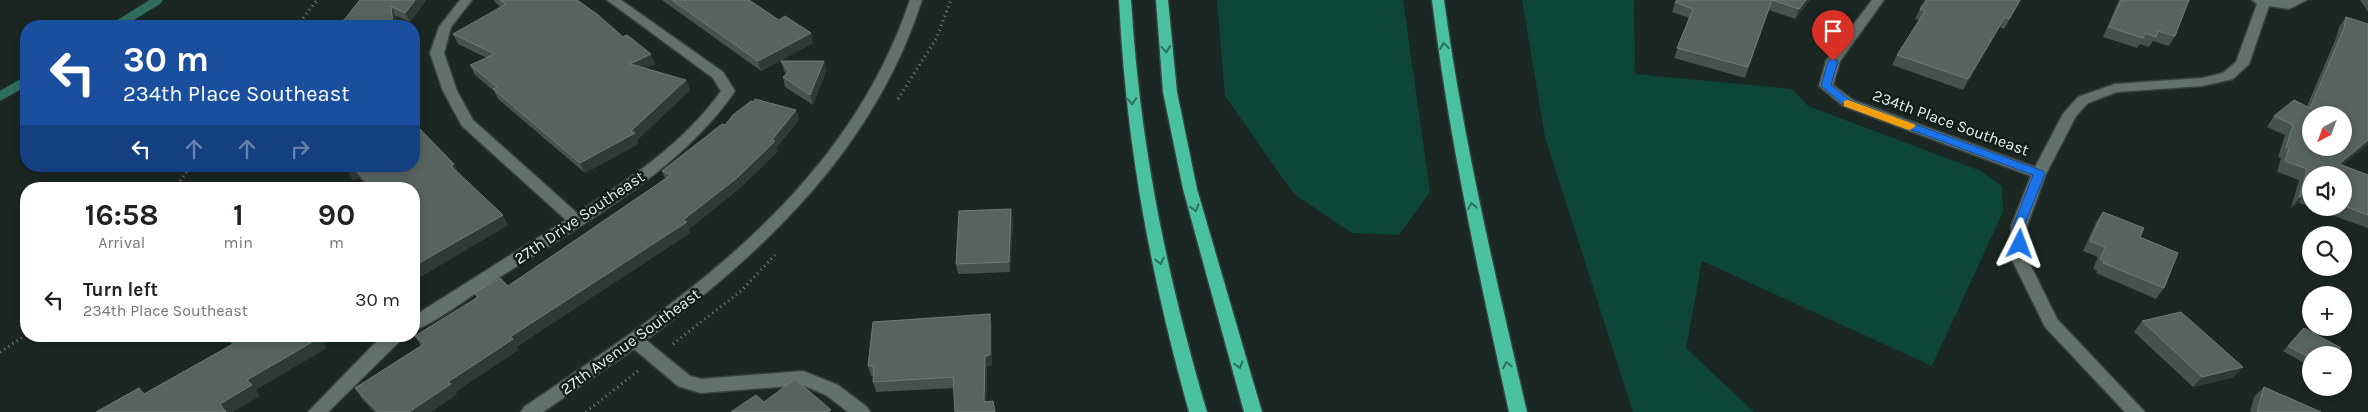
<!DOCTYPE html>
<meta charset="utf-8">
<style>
:root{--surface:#fff;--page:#f6f6f6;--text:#202124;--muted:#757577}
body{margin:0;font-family:Karla,sans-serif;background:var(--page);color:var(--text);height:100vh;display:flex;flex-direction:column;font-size:19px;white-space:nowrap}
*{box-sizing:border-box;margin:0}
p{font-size:16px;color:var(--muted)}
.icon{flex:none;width:28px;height:28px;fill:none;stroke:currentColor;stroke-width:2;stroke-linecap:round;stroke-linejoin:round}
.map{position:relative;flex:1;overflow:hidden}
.drawer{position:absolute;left:20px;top:182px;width:400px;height:160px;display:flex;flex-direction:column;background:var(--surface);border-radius:20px;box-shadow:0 2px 8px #0003}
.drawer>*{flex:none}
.banner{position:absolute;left:20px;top:20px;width:400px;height:152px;border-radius:20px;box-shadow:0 2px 8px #0003;background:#1a4fa0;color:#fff;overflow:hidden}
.needle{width:32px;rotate:221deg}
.tools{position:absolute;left:2302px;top:106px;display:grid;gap:10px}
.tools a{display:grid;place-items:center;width:50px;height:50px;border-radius:50%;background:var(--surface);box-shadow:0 2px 8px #0003;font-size:25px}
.pin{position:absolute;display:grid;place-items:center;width:42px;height:42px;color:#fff;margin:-51px -21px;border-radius:50% 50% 50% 0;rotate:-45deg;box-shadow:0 0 5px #0007}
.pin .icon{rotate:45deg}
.me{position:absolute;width:55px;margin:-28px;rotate:3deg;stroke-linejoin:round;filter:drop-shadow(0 0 4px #0008)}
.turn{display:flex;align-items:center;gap:18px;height:105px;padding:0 20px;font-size:22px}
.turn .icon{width:65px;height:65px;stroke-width:2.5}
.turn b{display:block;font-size:35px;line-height:42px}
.lanes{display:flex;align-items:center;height:48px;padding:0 20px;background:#0003;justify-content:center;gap:25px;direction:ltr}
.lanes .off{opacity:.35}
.eta{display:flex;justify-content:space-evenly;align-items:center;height:85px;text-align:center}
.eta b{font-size:30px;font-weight:700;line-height:35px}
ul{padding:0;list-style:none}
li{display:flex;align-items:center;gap:15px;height:65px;padding:0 20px}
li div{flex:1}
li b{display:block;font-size:19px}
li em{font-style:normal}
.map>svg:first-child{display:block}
.green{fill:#0d4637}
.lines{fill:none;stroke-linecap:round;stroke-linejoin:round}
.stream{stroke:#306d5b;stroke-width:9}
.minor-casing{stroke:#37423e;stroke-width:3}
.highway-casing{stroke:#37423e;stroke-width:3}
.path{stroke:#77827e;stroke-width:3;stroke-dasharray:1 4;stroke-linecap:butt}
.minor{fill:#63716c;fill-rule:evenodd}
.highway{fill:#4ac19f;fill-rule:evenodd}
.wall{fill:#45524d}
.shaded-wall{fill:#2d3a35}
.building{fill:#57635f;stroke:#6e7a75;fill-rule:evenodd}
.oneway{stroke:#2e6f5c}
.route{fill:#1a73e8;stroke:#114b97}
.slow{fill:#f59e0b}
.labels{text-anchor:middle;stroke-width:5;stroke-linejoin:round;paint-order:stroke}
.street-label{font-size:16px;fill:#eaf2ef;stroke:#111d19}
</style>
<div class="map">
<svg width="2368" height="412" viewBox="0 0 2368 412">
<rect width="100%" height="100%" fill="#1b2722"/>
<path class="green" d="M1217,0h186l27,192 -31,43 -47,-2 -58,-39 -69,-98z
M1522,0h112l1,74 157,15 16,17 173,65 21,15 1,26 -71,154 -230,-105 -16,87 68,64h-121l-88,-275z"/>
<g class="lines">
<path class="stream" d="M116,26l42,-26
M0,96l26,-15"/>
<defs>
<path id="minor" d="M460,0h12l-21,27 -7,26 13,38 16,29 104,93c52,-33 108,-71 144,-122l-8,-13 -106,-78h14l102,72 12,19c-55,81 -159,137 -240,189 -21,13 -60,44 -81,50v-14l152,-96 -104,-94 -19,-35 -13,-38 9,-26z
M910,0h12c-48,148 -154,249 -276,340l44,36 11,3 102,-8 35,14 29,22 3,5h-22l-22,-17 -24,-10 -101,8 -23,-7 -44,-37 -91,63h-22l3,-5c160,-108 321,-215 386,-407z
M1872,0h12l-44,61 -7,24 20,15 182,67 28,-53 15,-17 37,-13 87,-6 21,-5 13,-11 21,-58 -5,-4h55l-18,9 -20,-3 -20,58 -16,15 -31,7 -85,6 -29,11 -12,13 -30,58 -19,52 2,36 28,57 88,93h-20l-80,-85 -32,-65 -2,-36 20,-50 -188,-70 -24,-20 7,-25z
M385,336h20l-77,76h-20l65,-67z"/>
<path id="highway" d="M1119,0h12c9,145 35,273 76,412h-18c-39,-140 -63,-267 -70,-412z
M1156,0h12l9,92 20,97 65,223h-18l-61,-223 -20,-97z
M1432,0h12c19,139 51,275 83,412h-18c-30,-137 -60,-273 -77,-412z"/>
</defs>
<use href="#minor" class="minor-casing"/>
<use href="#highway" class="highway-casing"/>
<path class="path" d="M297,26l20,-26
M898,99l38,-60 15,-39
M174,189l17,-23
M673,344l68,-53 34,-36
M0,352l26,-17
M586,412l52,-41"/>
<use href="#minor" class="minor"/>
<use href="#highway" class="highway"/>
</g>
<path class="wall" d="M360,0h66l-16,22 -14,-6 1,10h-62l9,-6z
M494,0h83l78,64 -10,4 41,12 4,10 -53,50 1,4 -53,29 -87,-74 -4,-8 -19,-16 -5,-10 17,-7 -29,-14 -5,-10 48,-27 -6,-5z
M662,0h87l64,43 -52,28z
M1677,0h133l-15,19 -26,-9 -24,68 -71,-20 15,-40 -17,-6 3,-10z
M2021,0l-17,29 -4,-2 -37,63 -71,-25 5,-10 22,-35 -4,-1 5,-10z
M2119,0h70l-14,36 -6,10 -16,-5 -4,6 -9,-3 -3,4 -34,-11z
M2360,0h8v12z
M2346,17l22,7v120l-26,21 26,10v53l-56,-20h32v-33h-33v32l-12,-4 1,-3 -9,8 8,-28 -22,-8 4,-14 -3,-1 7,-22 -18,-8 7,-11 33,-10 29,-68 3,-11z
M781,61h43l2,10 -13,34 -28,-18 -2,-10 3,-3 -2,-3z
M796,110l3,10 -22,27 1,4 -38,37 -51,41 1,4 -174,114 2,3 -63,42 2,2 -26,18h-56l-13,-13 -7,-11 66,-42 -6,-10 62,-38 -3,-5 34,-7 157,-107 -3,-8 63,-46z
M417,129l37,35 4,8 50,53 -90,53 1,3 -5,2v-94h-44l-11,-12 -6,3 -7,-14z
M2103,212l37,25 24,51 -8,11 -60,-26 1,-2 -4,-2 5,-12 -15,-6 13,-29z
M1013,219l-3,53 -52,2 -2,-10z
M2142,321l92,56 -41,10 -59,-55z
M992,324v41l-5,1 -1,36 9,10 -41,-24 -78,4 -3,-10 1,-6h-3l-3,-10z
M2304,328l7,27v12l-28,-16z
M2264,387l57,25h-71l4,-15z"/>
<path class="shaded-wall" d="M415,0h11l-16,22 -5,-9z
M1806,0h4l-15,19 4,-10z
M391,6l5,10 1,10h-4z
M2005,17l-5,10 -37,63 5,-11z
M811,33l2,10 -52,28 -3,-10z
M651,54l4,10 -21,10 -4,-10z
M824,61l2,10 -13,34 -3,-10z
M686,80l4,10 -53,50 1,4 -53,29 -5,-10 51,-32z
M796,110l3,10 -22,27 1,4 -38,37 -51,41 1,4 -174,114 2,3 -63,42 2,2 -26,18h-22l39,-30 62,-45 173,-117 89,-80z
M2368,140v4l-37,31 8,-11z
M454,164l5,10 -8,-8z
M353,167l6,10 -6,3 -7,-11z
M2308,190l-8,10 -9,8 8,-10z
M1011,209l2,10 -3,53 -1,-10z
M503,215l5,10 -90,53 1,3 -5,2v-17z
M990,314l2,10v41l-5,1 -1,46 -2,-10 1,-46z
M318,336h21l-15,9 3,3 -71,42 4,6 -27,16h-7l-6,-8 27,-24z
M2243,367l-9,10 -41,10 9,-10z"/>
<path class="building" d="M360,0h55l-10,13 -14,-7 2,20h-58l2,-5 7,-1z
M500,0h77l20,14 26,23 4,-2 24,19 -21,10 56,16 -55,51 4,2 -55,30 -87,-74 4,-2 -27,-22 25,-11 -42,-20 53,-30z
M672,0h77l30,20 6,-4 26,17 -53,28z
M1677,0h95l-24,67 -71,-19 16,-39 -18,-7z
M1772,0h34l-7,9z
M1926,0h94l-11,19 -4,-2 -37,62 -71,-24 28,-44 -5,-2z
M2121,0h68l-14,36 -17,-5 -2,6 -11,-4 -2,5 -34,-11z
M2346,17l22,7v116l-29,24 29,11v40l-24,-9v-31h-33v19l-3,-2v-2l-9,8 8,-29 -22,-8 4,-13 -3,-1 7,-22 -19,-9 20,-16 16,8 34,-80zM2311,115h33v33h-33z
M781,61h43l-14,34 -27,-18 6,-5z
M755,99l41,11 -24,30 3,1 -38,37 -54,42 4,2 -177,115 3,2 -65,43 3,2 -42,28h-31l-23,-24 69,-44 -9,-8 63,-39 -4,-4 26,-15 8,8 163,-111 -9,-4 60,-47 3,1 8,-10 18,-14 3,1z
M414,124l3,5 2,-1 35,36 -3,2 52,49 -89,51v-77h-40l-21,-22 -7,2v-3h68z
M1011,209l-2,53 -53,2 3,-53z
M2103,212l41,16 -4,9 38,16 -14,35 -61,-25 1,-2 -4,-2 5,-12 -15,-6z
M2181,312l62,55 -41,10 -60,-56z
M990,314v41l-5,1 -1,46 9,-1 2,11h-40l-2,-35 -80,5 1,-16h-6l5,-44z
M2304,328l37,20 -7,7h-23v3l-23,-12z
M226,336h92l1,2 -72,42 5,5 -32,19 6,8h-130l43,-24 5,6 89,-50z
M795,379l36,31 -3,2h-97l25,-17 8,7z
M2264,387l57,25h-64z"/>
<defs><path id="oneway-chevron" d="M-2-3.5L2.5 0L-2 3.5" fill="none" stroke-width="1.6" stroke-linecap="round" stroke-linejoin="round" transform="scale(1.25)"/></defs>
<g class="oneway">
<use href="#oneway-chevron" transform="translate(1444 46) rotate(-97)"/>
<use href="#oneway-chevron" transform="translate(1166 49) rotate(85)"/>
<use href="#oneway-chevron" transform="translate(1132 101) rotate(86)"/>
<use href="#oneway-chevron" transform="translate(1472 206) rotate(-100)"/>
<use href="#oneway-chevron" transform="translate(1195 208) rotate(74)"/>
<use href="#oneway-chevron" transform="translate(1160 261) rotate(78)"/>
<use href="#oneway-chevron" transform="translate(1239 365) rotate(74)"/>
<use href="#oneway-chevron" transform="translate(1507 365) rotate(-103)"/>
</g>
<path class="route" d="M1833,58l5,3 -7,24 20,16 192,70 2,3 -21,52v21l-4,1 -6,-4 -1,-18 20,-51 -189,-70 -23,-19 7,-25z"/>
<path class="slow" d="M1848,100l66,24 2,2 -6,4 -4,-1 -62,-23v-5z"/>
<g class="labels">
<g class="street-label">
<text transform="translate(1951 122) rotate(20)" y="6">234th Place Southeast</text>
<text transform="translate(579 217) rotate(-34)" y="6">27th Drive Southeast</text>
<text transform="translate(630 341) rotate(-36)" y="6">27th Avenue Southeast</text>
</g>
</g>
</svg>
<div class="tools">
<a><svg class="needle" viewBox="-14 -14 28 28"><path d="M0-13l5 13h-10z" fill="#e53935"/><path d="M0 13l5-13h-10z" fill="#757577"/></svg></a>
<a><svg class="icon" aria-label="sound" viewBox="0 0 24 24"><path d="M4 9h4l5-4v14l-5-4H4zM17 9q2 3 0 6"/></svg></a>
<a><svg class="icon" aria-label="search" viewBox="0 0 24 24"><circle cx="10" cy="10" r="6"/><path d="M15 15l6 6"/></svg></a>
<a>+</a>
<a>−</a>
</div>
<div class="pin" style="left:1833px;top:61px;background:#d93025"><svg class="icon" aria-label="arrive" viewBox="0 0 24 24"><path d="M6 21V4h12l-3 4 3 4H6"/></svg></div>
<svg class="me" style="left:2020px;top:244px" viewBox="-20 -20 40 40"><path d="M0-17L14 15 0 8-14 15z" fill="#1a73e8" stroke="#fff" stroke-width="4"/></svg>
<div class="banner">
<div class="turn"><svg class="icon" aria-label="left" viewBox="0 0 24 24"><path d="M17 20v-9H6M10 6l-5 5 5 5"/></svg><div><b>30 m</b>234th Place Southeast</div></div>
<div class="lanes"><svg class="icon" aria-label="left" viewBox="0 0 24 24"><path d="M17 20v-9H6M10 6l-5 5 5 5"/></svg><svg class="icon off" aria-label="ahead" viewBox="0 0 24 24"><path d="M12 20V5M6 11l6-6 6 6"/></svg><svg class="icon off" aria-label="ahead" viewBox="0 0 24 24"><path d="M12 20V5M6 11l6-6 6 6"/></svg><svg class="icon off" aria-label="right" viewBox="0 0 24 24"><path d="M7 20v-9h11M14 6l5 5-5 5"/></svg></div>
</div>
<section class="drawer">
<div class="eta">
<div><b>16:58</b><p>Arrival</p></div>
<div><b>1</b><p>min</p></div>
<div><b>90</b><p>m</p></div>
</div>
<ul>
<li><svg class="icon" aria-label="left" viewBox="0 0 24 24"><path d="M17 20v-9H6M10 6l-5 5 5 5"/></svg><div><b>Turn left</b><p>234th Place Southeast</p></div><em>30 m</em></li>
</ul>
</section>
</div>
